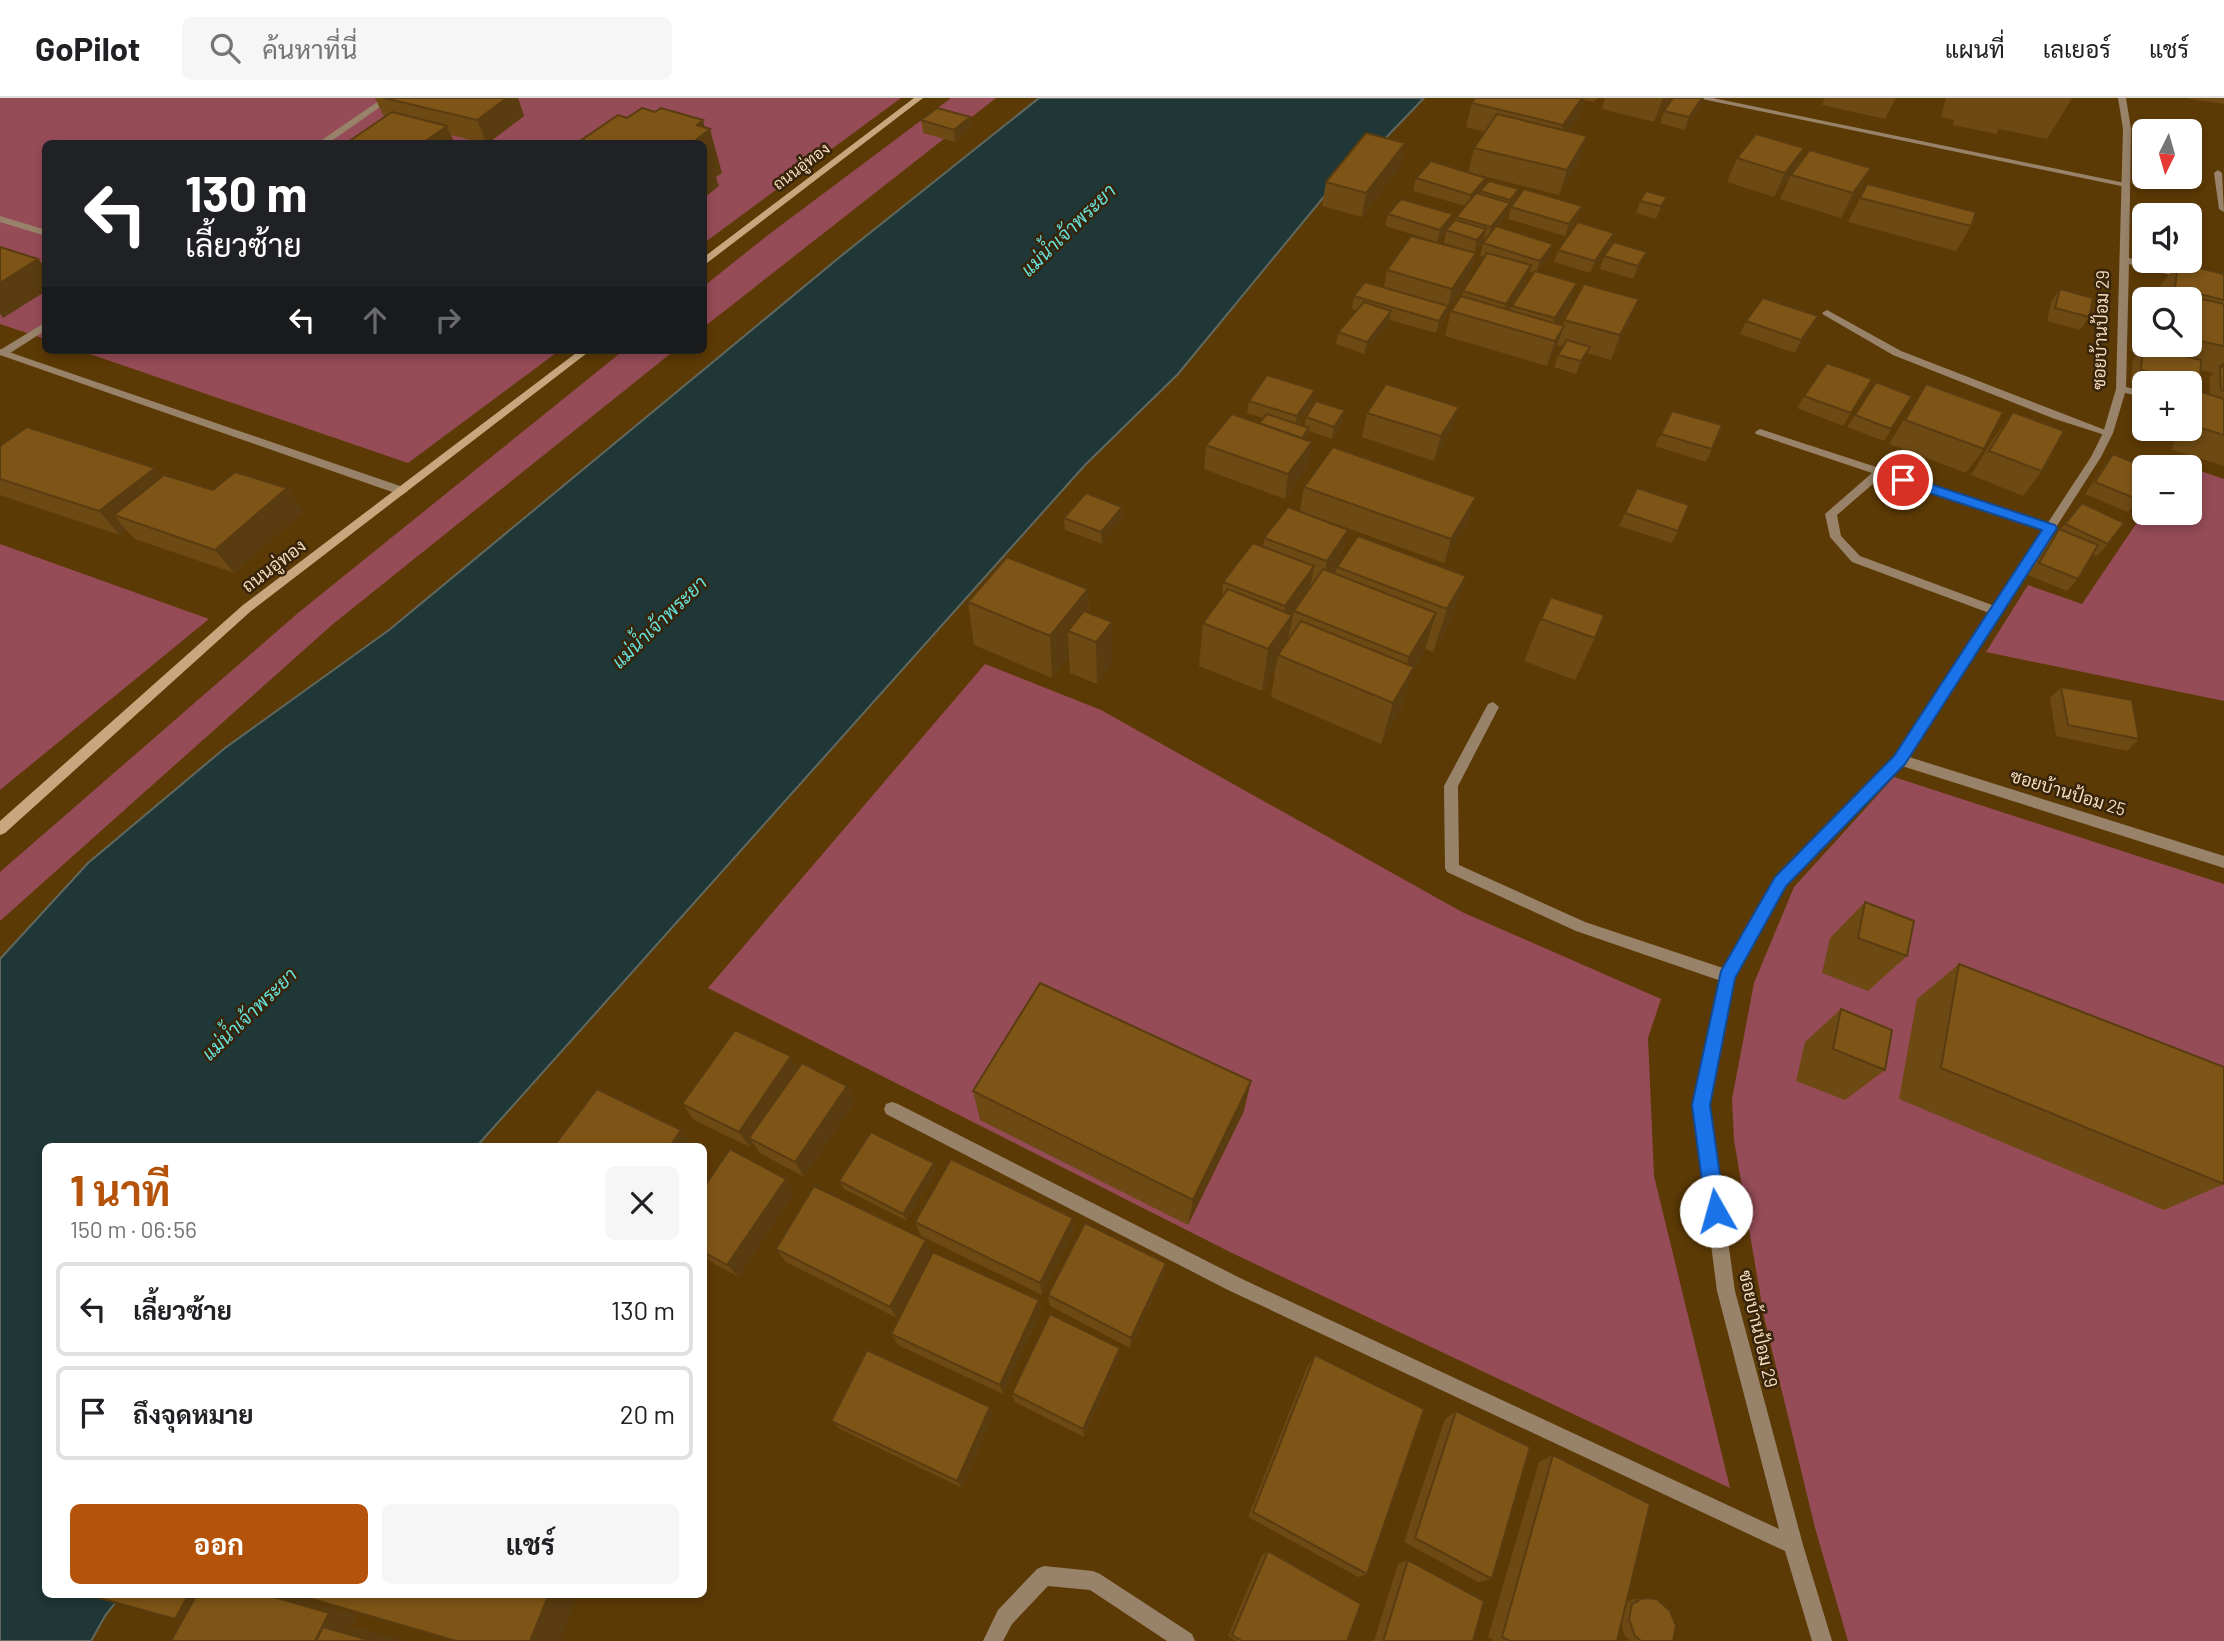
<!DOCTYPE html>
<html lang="th">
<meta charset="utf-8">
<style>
:root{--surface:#fff;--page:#f6f6f6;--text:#202124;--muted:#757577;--line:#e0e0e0;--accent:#b45309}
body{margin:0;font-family:Barlow,Sarabun,sans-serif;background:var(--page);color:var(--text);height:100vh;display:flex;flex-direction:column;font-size:26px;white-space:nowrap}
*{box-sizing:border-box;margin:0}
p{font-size:23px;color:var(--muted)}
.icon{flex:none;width:38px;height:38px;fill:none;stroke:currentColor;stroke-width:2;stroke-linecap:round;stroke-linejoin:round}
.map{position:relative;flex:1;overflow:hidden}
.details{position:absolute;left:42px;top:1045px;width:665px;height:455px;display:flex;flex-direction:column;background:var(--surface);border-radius:10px;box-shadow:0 4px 10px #0003}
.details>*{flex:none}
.hud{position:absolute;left:42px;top:42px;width:665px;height:214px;border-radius:10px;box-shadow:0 4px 10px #0003;background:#202124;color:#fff;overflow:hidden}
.needle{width:46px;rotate:185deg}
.fabs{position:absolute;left:2132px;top:21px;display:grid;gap:14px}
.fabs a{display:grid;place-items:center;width:70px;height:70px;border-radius:10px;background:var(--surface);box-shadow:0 4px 10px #0003;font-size:35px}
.pin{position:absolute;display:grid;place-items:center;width:60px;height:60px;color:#fff;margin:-30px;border:4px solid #fff;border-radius:50%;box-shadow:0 2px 7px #0007}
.me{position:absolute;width:77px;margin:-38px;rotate:353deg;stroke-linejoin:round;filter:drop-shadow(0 0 5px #0008)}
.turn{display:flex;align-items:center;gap:24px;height:147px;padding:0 28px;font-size:32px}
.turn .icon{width:91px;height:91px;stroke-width:2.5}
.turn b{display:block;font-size:49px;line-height:60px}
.lanes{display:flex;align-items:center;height:66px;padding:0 28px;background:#0003;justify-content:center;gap:35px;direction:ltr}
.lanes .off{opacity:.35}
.round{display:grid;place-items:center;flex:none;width:74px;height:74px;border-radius:10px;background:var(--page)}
.head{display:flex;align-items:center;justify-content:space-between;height:119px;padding:0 28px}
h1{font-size:42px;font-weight:700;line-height:52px;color:var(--accent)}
.button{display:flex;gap:14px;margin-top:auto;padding:14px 28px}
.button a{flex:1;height:80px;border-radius:10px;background:var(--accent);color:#fff;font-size:28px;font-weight:700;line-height:80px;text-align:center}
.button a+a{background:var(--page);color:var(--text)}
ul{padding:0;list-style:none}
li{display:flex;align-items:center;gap:21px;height:94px;margin:0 14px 10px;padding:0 14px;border:4px solid var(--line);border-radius:10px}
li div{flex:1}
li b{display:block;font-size:26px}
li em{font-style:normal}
header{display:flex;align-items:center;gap:42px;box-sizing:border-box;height:98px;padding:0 35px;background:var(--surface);border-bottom:2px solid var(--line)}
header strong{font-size:33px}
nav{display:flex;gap:38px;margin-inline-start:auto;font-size:24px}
.search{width:490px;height:63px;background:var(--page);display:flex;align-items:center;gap:18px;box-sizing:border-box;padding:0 24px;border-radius:10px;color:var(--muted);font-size:26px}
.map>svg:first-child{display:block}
.green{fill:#954c57}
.water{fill:#1f3736;stroke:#60685f;stroke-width:2}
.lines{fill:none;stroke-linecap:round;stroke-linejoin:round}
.service{fill:#98836a;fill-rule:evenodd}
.minor{fill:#98836a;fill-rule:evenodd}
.secondary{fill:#c8a77f;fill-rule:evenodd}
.wall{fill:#6d4914;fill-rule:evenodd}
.shaded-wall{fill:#593c10}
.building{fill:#7f5517;stroke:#593c10;stroke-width:2}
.route{fill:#1a73e8;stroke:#114b97;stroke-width:2}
.labels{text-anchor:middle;stroke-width:5;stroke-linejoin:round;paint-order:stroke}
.far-street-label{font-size:16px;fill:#f6dcbe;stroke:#38240a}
.street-label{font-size:18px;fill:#f6dcbe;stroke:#38240a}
.water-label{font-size:19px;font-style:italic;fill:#65e2dd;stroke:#38240a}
</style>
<header>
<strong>GoPilot</strong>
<div class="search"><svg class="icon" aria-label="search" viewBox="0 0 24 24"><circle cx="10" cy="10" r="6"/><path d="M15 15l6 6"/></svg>ค้นหาที่นี่</div>
<nav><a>แผนที่</a><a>เลเยอร์</a><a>แชร์</a></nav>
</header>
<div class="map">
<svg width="2224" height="1543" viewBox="0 0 2224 1543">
<rect width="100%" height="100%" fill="#5c3a05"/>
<path class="green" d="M0,0h901l-197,145v-99h-658l-1,195 -45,-15z
M951,0h45l-292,229v-41l64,-51z
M78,252h482l-152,113z
M624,252h51l-342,274 -333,297v-49l298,-259z
M2189,369l35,12v222l-238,-49 42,-67 54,19 62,-92 45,1z
M0,446l209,75 -209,171z
M985,566l116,46 361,202 199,87 -13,39 6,138 76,312 -498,-235 -524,-265z
M1894,679l330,107v757h-376l-33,-113 -51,-211 -30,-177 -2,-41 22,-116 40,-96z"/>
<path class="water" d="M1039,0h385l-49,51 -16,5 -181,220 -93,91 -608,681h-431v448h76l-17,22 -14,25h-91v-682l88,-96 137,-115 164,-118 452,-374z"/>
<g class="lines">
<path class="service" d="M383,0h10l-66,46h-11z
M1697,0h16l417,86 -4,3z
M2218,72l4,3 2,39 -5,-3 -5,-36z
M0,118l46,14v6l-46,-14z
M1827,212l74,41 212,82 -5,3 -53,-17 -162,-64 -69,-40 -2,-2z
M46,224v8l-39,25h-7v-5z
M1760,331l294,96 2,3 -2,3h-8l-164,-55 -45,39 4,21 19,20 140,52 2,3 -6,4 -4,-1 -140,-52 -22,-25 -5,-23 47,-41 -116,-39 -1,-2z
M1493,604l6,5 -41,79 1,79 126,57 147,49 2,5 -2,5 -5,2 -151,-52 -129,-59 -2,-4 -1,-82 44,-82z
M1044,1468l49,5 7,3 92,60 3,7h-28l-77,-51 -42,-4 -36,38 -9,17h-20l15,-31 39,-41z"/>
<path class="minor" d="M2118,0h8l5,31 -2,129 95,25v6l-95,-25 -3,123 18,4v6l-19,-4 -12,40 -12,24 -192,300 315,99v12l-322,-102 -117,120 -51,91 -25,128 26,186 68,254 29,96h-20l-27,-90 -557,-261 -342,-176 -2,-5 2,-5 6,-2 6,2 342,174 539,251 -62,-238 -24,-186 27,-129 55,-98 120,-122 196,-299 12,-24 13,-44 7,-260z
M0,251l406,139 2,3 -6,4 -4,-1 -398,-139z"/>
<path class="secondary" d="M914,0h9l-216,165 -3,1v-7z
M580,252h11l-340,261 -246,222 -5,2v-14l243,-216z"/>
</g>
<path class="wall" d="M375,0h143l6,18 -37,28 -36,-9 4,9h-110l39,-27z
M1475,0h123l-5,4 -8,-2 -4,13 -12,18 18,5 -7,24 -21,35 -91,-23 6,-24 11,-16 -19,-5 6,-24z
M1605,0h66l-17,24 -52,-13z
M1673,0h31l-2,6 -18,26 -24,-7 4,-12z
M1825,0h71l-11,21 -63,-14z
M1946,0h126l-25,41 -48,-10 -3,5 -43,-9 1,-5 -13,-3z
M2189,0h35v6l-35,-5z
M970,19l1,12 -16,13 -32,-9 -2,-13z
M1804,50l-10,23 77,-3 -13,25 -17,25 -61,-19 11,-24 -17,22 -47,-15 10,-24z
M1401,69l-39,50 -40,-11 4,-24z
M1416,80l68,9 31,14 63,17 -13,18 -57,-17 3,-12 -3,3 -1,5 -9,12 55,17 -4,12 -12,15 32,36 -11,18 4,1 2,-6 75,-21 -10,24 -18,37 -24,-7 -2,6 -9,15 -22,-7 4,-12 5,-9 -6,-1 -10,21 -102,-30 6,-25 10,-14 2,-6 22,-34 -5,-1 3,-13 3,-4h-2l-1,3 -9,10 -30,-9 2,-12 -9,11 -52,-16 3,-12h65l-3,12 15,-20 -52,-15zM1529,173l5,2 -10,15z
M1867,86l104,42 -15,25 -108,-29z
M1667,99l-5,12 -6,10 -20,-6 4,-12z
M1614,135l-4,12 -20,28 -36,-11 4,-12z
M1476,155l-7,25 -22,34 -2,6 -9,15 -46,-13 -1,4 -25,30 -28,-10 2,-12 18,-22 -4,-1 2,-13 30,-9 3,-17z
M1604,158l38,8 -9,15 -33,-10z
M2178,165l46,11v88l-3,4 3,1v99l-52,-16 6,-21h11v-23l12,-14 9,3 -1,-17 5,-5 -13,-3 -1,14 -10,13 -1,-14h-45v3l-13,-3 2,-24 3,-3 -2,-1v-42l10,-13v45h45v-46h-45l9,-11 6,2v-3z
M2060,191l29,28 -9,13 -33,-9 4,-19z
M1746,223l65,8 -16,24 -55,-19z
M1872,281l-29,47 -46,-18 7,-12z
M1926,286l58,65 -18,24 -77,-29z
M1912,298l-28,45 -37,-14 8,-12z
M1249,303l64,1 -15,23 6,2 2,-10 36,6 -10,16 -23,-8 -2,9 1,26 -23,33 -81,-30 2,-24 53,-22 4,-5 -16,-5z
M1672,313l40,38 -6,13 -51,-16z
M2013,314l29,59 -19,25 -52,-21 24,-39z
M1367,315l85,18 -18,30 -72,-24z
M2113,356l26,46 -11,12 -43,-18 18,-27z
M162,379l51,13 74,-2 17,24 -70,61 -99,-34 -9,-9 -6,5 -120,-40v-16z
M1304,389l164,34 -24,42 -144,-52z
M1637,390l41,43 -6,12 -53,-17z
M2082,405l26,41 -11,12 -5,-2 -14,25 -11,12 -39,-16 21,-34 10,-12h2z
M1064,420l58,1 -20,25 -37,-14z
M1264,440l79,20 123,18 -14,43 -19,33 -8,-3 -2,7 -11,18 -10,34 -21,36 -110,-47 4,-26 -13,20 -63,-25 4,-43 19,-26 1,-15 40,-35z
M1088,491l1,24 23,51 -15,20 -27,-11 -1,-16 -17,21 -78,-33 -6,-43z
M1541,521l54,19 -20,42 -51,-19z
M2061,589l78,52 -12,12 -71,-15 -6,-38z
M1865,804l42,54 -39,35 -46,-18 8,-35z
M1959,866l265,220 -60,26 -265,-111 18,-100z
M1841,911l44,61 -40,30 -49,-19 9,-39z
M791,958l7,13 49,17 8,16 -51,75 -44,-24 -7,-10 -3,4 -56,-27 -12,-16z
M973,993l271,20 -56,114 -208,-105z
M934,1065l2,8 -29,50 -63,-32 -5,-8z
M704,1089l91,6 -56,84 -35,-19z
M1073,1120l1,14 -32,63 -121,-59 -6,-14z
M926,1142l-29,78 -111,-56 -10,-13z
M1166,1165l-2,12 -34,73 -80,-42 -2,-11z
M1039,1202l3,11 -39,83 -105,-49 -7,-11z
M1120,1250l-1,10 -35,79 -69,-35 -3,-9z
M1315,1257l52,219 -9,3 -110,-60 60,-152z
M1456,1313l36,168 -14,3 -74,-40 41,-123z
M994,1317l-32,73 -122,-59 -9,-8z
M1553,1357l73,148 7,-4 10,-1 30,43h-42l-6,-5 -4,-11 -4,16h-122l-7,-4 51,-175z
M1268,1453l79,90h-111l-8,-5 34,-81z
M1408,1462l65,81h-99l24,-77z"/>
<path class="shaded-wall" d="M507,0h11l6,18 -37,28 -10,-24z
M1582,0h3l-4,15 -25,37 7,-25z
M1663,0h8l-17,24z
M1702,0h2l-2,6 -18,26 5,-13z
M970,19l1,12 -16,13 -1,-12z
M703,22l3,12 4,-3 12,44 -6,4 3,9 -15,12v-54h-6l-1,-19z
M447,28l8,18h-34z
M1587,38l-7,24 -21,35 8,-25z
M1405,45l-4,24 -39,50 4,-24z
M1804,50l-11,24 -19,25 11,-24z
M1871,70l-13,25 -17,25 12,-25z
M1486,80l-3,12 -3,1v3l-12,13 3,-12z
M1519,91l-4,13 -7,8 -1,5 -19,25 3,-13 18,-22 1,-5z
M1667,99l-5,12 -6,10 5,-13z
M1582,108l-4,12 -13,18 4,-12z
M1453,116l-3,13 -13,15 3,-12z
M1486,131l-3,13 -9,10 3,-12z
M1614,135l-4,12 -20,28 5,-12z
M1553,146l-4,12 -13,17 4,-12z
M1647,154l-5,12 -9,15 5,-13z
M1476,155l-7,25 -22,34 -2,6 -9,15 3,-12 9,-14 4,-18z
M38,161l8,9v23l-43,27 -3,-4v-31z
M1531,167l-8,24 -23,36 6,-21z
M1577,185l-8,24 -21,32 7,-21z
M1639,201l-10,24 -18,37 9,-25z
M1391,213l-2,13 -25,30 3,-12z
M1818,218l-7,13 -16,24 6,-13z
M1564,228l-9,25 -8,15 8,-25z
M1590,249l-5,12 -9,15 5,-13z
M1315,292l-2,12 -18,26 2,-12z
M1459,309l-7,24 -18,30 7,-25z
M1345,312l-3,13 -10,16 2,-12z
M1309,330l-2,13 -11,5z
M1312,344l-4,24 -23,33 3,-25z
M155,370l19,24 -60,23 12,15 -6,5 -21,-24z
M287,390l17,24 -70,61 -19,-23z
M1476,399l-8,24 -24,42 7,-24z
M1122,409v12l-20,25 -1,-12z
M1348,432l-7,38 -4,-1 -4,16 -15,22 9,-44z
M1314,468l-8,44 -12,1 -10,47 -6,-3 -3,16 -13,20 6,-42 14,-19 3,-24z
M1466,478l-14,43 -19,33 14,-43z
M1088,491l1,43 -21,-1 1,26 -17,21 -2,-42z
M1436,515l-13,43 -11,18 -10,34 -21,36 12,-41 5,-10 11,-36z
M1112,524v42l-15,20 -1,-42z
M791,958l9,17 -51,65 4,5 -3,4 -11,-15z
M1251,983l-7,30 -56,114 5,-25z
M847,988l8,16 -51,75 -9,-15z
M681,1032l13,16h-24z
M934,1065l2,8 -29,50 -4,-7z
M786,1081l9,14 -56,84 -12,-12z
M1073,1120l1,14 -32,63 -2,-12z
M926,1142l6,13 -35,65 -7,-11z
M1166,1165l-2,12 -34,73 1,-10z
M1039,1202l3,11 -39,83 -3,-9z
M1120,1250l-1,10 -35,79 -1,-8z
M990,1309l4,8 -32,73 -5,-7z
M189,1496h33l-13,27 -34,-2z
M264,1496h22l71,21 -7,14h13l43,12h-62z
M549,1496h30l-19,47h-30z"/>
<path class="building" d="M384,0h123l-30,22z
M1475,0h107l-19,27 -91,-22z
M1673,0h29l-13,19 -25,-6z
M642,10l13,4 6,-4 42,12 -6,5 13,4 -13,10 10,3 -3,2h-115l-9,-3 38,-26 9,3z
M937,10l33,9 -16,13 -33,-10z
M392,14l55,14 -26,18h-76z
M1497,16l90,22 -20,34 -93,-22z
M1366,35l39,10 -39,50 -40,-11z
M1756,36l48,14 -19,25 -48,-15z
M1810,52l61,18 -18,25 -62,-18z
M1431,63l55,17 -15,17 -55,-17z
M1489,83l30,8 -9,11 -30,-9z
M1867,86l109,28 -5,14 -111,-28z
M1524,91l58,17 -13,18 -58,-17z
M1646,93l21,6 -6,9 -21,-5z
M1476,95l34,10 -19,24 -35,-10z
M1401,101l52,15 -13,16 -52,-16z
M1455,122l31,9 -9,11 -31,-10z
M1578,124l36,11 -19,28 -37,-11z
M1496,128l57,18 -13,17 -57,-18z
M1411,138l65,17 -24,36 -65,-19z
M1614,144l33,10 -9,14 -34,-10z
M0,149l38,12 -38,24z
M1487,155l44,12 -25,39 -43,-13z
M2178,165l46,11v26l-49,-12z
M1535,173l42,12 -22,35 -43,-12z
M1365,184l83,24 -9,15 -85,-25z
M1584,186l55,15 -19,36 -56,-15z
M2153,190l71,16v42l-35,-7v-40h-36z
M2060,191l33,9 -4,19 -34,-9z
M1461,198l103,30 -9,15 -104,-30z
M1763,200l55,18 -17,24 -55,-19z
M1364,204l27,9 -24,31 -29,-10z
M1567,242l23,7 -9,14 -23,-6z
M2143,248l58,14 -1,24 -59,-14z
M1827,265l45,16 -21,34 -47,-17z
M2220,268l4,1v24l-3,-1z
M1267,277l48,15 -18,26 -48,-15z
M1876,284l36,14 -21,33 -36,-14z
M1386,286l73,23 -18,29 -74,-23z
M1926,286l77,28 -19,37 -79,-29z
M2201,294l23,7v36l-30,-9z
M1316,303l29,9 -11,17 -28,-10z
M1672,313l50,14 -10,24 -51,-15z
M2013,314l51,19 -22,40 -53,-20z
M1232,316l80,28 -24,32 -82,-29z
M1267,316l42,14 -7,10 -43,-15z
M27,329l128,41 -56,43 -99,-32v-33z
M1333,349l143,50 -25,42 -147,-52z
M2113,356l32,13h-1v25l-5,8 -44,-18z
M235,374l52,16 -72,62 -101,-35 50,-40 49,15z
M1637,390l52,17 -11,26 -53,-18z
M1086,395l36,14 -21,25 -37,-14z
M2082,405l42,20 -16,21 -43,-20z
M1288,409l60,23 -21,31 -63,-23z
M2059,431l39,16 -20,34 -39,-16z
M1358,438l108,40 -19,33 -110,-42z
M1253,445l61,23 -29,40 -62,-24z
M1007,459l81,32 -38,47 -82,-34z
M1323,471l113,44 -27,44 -115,-46z
M1228,491l64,26 -24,34 -65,-26z
M1551,499l53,18 -9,23 -54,-19z
M1084,513l28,11 -16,20 -28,-11z
M1301,523l113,46 -21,36 -115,-48z
M2061,589l71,13 7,39 -71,-14z
M1865,804l49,19 -7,35 -49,-18z
M1959,866l265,103v117l-283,-116z
M1040,885l211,98 -58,119 -220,-109z
M1841,911l51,21 -7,40 -52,-21z
M735,932l56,26 -52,76 -57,-28z
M802,965l45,23 -52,76 -46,-24z
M597,991l84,41 -11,16h-116z
M871,1034l63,31 -31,51 -64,-33z
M730,1051l56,30 -59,86 -23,-13v-65z
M951,1061l122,59 -33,65 -125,-61z
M814,1088l112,54 -36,67 -114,-58z
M1085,1125l81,40 -35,75 -83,-43z
M933,1154l106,48 -39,85 -109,-51z
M1050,1216l70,34 -37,81 -71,-36z
M867,1252l123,57 -33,74 -126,-60z
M1315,1257l109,54 -57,165 -114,-62z
M1456,1313l74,36 -38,132 -77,-41z
M1553,1357l97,49 -33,137h-107l-8,-4z
M1268,1453l93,53 -14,37h-105l-10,-6z
M1408,1462l76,41 -11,40h-90z
M93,1496h96l-14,25 -83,-23z
M197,1496h67l65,19 -14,28h-144z
M295,1496h254l-19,47h-74z
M1643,1500l14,1 13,12 6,15 -3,15h-32l-6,-5 -6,-17 3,-15z
M323,1529l49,14h-56z"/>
<path class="route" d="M1903,377l152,50 2,3 -152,236 -119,122 -51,92 -25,127 15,106 -3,7 -6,2 -7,-2 -3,-7 -14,-106 29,-134 54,-94 119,-121 148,-226 -143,-47v-6z"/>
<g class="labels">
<g class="far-street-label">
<text transform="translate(801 68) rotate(-37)" y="6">ถนนอู่ทอง</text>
</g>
<g class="street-label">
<text transform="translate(2101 232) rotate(-88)" y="6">ซอยบ้านป้อม 29</text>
<text transform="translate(274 468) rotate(-37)" y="6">ถนนอู่ทอง</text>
<text transform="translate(2068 695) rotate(17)" y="6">ซอยบ้านป้อม 25</text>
<text transform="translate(1758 1231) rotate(77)" y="6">ซอยบ้านป้อม 29</text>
</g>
<g class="water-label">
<text transform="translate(1068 132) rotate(-44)" y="7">แม่น้ำเจ้าพระยา</text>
<text transform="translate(659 524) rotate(-44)" y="7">แม่น้ำเจ้าพระยา</text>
<text transform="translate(249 916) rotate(-44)" y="7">แม่น้ำเจ้าพระยา</text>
</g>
</g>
</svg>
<div class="fabs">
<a><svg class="needle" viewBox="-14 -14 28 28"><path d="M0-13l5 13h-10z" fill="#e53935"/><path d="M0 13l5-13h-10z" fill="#757577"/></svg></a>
<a><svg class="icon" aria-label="sound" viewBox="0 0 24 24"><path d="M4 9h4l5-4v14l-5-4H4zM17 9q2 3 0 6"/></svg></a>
<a><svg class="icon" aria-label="search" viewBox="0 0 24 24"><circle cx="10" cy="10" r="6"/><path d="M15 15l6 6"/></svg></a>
<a>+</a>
<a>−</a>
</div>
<div class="pin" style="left:1903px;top:382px;background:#d93025"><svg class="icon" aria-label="arrive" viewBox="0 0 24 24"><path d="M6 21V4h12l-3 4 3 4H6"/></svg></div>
<svg class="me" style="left:1716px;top:1113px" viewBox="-20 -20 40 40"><circle r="19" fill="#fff"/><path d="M0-13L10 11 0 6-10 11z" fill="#1a73e8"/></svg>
<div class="hud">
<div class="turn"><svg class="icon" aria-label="left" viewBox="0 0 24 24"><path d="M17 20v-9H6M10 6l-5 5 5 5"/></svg><div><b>130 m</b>เลี้ยวซ้าย</div></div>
<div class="lanes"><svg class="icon" aria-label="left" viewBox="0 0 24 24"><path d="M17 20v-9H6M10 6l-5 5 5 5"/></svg><svg class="icon off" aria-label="ahead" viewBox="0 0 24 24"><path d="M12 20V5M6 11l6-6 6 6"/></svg><svg class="icon off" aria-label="right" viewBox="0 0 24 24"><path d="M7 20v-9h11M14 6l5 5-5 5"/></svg></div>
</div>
<section class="details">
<div class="head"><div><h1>1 นาที</h1><p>150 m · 06:56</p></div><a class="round"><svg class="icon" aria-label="close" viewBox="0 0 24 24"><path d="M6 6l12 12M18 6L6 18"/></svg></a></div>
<ul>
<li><svg class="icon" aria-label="left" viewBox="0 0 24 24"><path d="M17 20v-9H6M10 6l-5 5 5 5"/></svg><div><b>เลี้ยวซ้าย</b></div><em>130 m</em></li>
<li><svg class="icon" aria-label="arrive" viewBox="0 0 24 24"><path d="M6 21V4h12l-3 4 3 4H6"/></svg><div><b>ถึงจุดหมาย</b></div><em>20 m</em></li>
</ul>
<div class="button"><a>ออก</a><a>แชร์</a></div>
</section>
</div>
